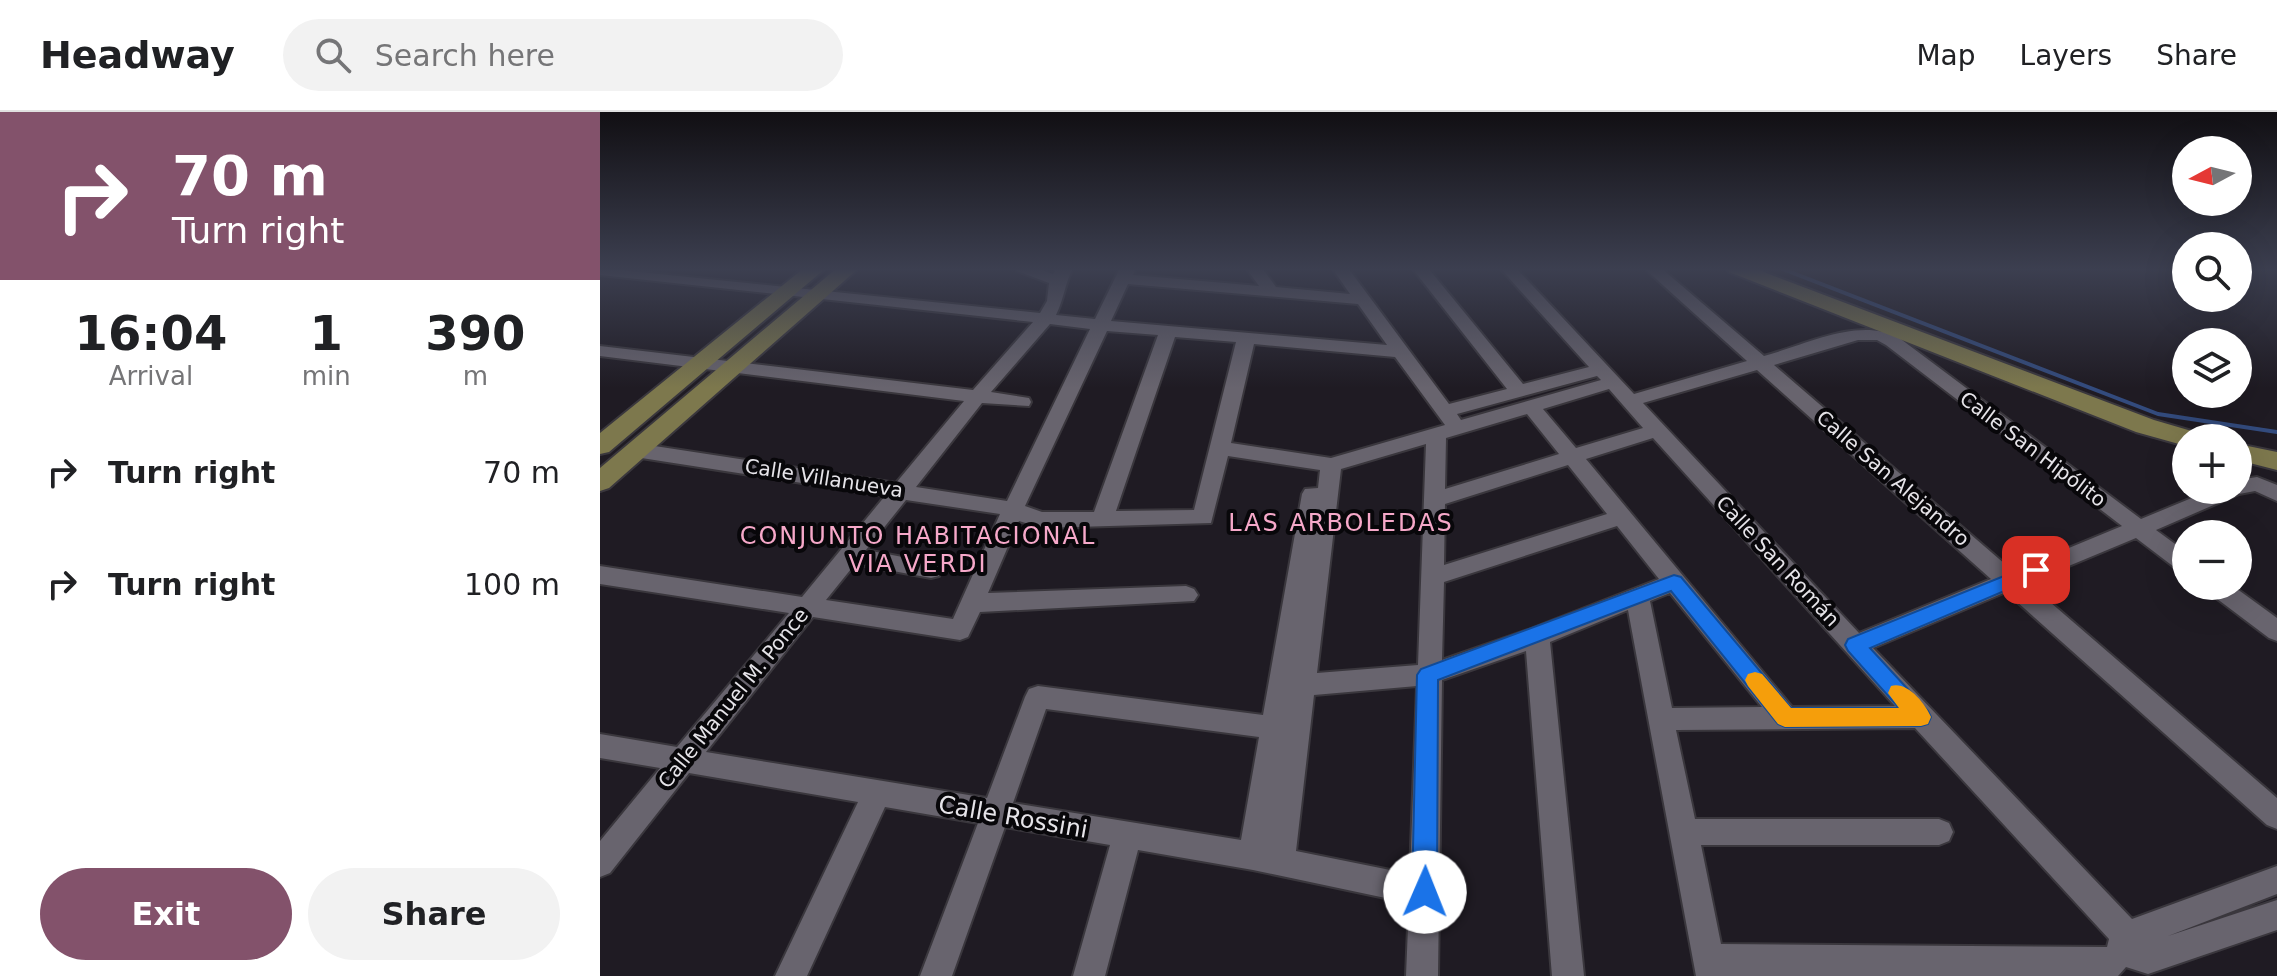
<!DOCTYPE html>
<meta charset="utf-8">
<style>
:root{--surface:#fff;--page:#f2f2f2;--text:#202124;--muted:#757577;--line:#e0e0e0;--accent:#83526b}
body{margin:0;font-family:"DejaVu Sans",sans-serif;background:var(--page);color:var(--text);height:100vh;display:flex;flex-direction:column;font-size:30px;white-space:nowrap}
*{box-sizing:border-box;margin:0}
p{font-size:26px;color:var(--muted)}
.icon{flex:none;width:44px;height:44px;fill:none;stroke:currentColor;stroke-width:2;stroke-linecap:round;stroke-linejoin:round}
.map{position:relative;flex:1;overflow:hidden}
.details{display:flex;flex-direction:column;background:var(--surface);width:600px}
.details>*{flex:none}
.top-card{background:#83526b;color:#fff;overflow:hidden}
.needle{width:52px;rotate:263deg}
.tools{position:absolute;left:1572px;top:24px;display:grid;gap:16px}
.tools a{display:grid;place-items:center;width:80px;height:80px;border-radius:50%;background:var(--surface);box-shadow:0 8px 32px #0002;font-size:40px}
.pin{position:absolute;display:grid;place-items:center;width:68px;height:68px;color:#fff;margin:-34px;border-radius:16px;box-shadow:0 4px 12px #0006}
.me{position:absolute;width:88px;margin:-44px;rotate:1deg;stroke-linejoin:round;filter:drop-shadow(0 0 6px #0008)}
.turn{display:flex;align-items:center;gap:28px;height:168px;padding:0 40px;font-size:36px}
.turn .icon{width:104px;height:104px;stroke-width:2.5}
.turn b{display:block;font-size:56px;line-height:68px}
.eta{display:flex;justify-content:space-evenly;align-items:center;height:136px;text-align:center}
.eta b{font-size:48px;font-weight:700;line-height:56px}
.action{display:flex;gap:16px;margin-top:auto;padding:16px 40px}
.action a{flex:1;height:92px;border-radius:48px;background:var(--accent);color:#fff;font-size:32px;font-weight:700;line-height:92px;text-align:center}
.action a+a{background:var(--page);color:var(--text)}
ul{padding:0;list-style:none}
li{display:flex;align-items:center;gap:24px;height:112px;padding:0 40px}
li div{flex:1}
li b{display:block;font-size:30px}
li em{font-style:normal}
header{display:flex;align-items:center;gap:48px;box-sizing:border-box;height:112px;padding:0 40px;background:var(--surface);border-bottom:2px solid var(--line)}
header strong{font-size:38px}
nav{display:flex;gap:44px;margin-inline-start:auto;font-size:28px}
.search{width:560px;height:72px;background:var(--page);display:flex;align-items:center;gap:20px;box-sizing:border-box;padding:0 28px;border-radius:44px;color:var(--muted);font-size:30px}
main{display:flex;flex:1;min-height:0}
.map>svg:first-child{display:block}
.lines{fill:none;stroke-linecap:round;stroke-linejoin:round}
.stream{stroke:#334b7d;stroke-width:4}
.minor-casing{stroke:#3a373d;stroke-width:4}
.major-casing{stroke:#3a373d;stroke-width:4}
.minor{fill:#68646e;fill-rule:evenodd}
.major{fill:#7d784d;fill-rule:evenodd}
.route{fill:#1a73e8;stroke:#114b97;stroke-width:2}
.slow{fill:#f59e0b}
.labels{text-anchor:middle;stroke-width:8;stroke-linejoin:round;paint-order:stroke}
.street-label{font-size:20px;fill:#e6e4e9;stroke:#08070a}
.quarter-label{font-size:24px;letter-spacing:2px;fill:#f6a8c9;stroke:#08070a}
.near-street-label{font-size:24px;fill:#e6e4e9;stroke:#08070a}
</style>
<header>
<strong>Headway</strong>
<div class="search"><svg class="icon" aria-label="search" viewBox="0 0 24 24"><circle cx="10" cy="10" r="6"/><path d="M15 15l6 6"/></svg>Search here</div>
<nav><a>Map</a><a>Layers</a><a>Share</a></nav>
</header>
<main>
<section class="details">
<div class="top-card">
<div class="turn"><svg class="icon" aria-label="right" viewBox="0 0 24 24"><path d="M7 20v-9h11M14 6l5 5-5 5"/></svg><div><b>70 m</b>Turn right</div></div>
</div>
<div class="eta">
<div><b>16:04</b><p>Arrival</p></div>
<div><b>1</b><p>min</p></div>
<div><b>390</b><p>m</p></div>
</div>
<ul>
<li><svg class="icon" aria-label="right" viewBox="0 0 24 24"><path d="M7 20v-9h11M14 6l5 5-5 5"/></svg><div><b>Turn right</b></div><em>70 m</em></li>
<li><svg class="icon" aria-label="right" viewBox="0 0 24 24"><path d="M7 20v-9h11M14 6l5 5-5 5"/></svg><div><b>Turn right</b></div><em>100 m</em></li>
</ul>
<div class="action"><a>Exit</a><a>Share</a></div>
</section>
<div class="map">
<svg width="1677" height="864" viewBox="0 0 1677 864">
<rect width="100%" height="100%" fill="#1f1b23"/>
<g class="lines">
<path class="stream" d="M1180,156l378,146 119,18"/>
<defs>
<path id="minor" d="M0,156l440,45 7,-12 2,-18 -32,-12 -2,-3h21l17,6 4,-6h16c-8,15 -9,31 -17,47l39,4 25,-51h16l-3,7 126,11 -13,-18h16l14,19 74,7 -18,-26h16l101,136 58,-15 -95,-121h16l95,116 66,-17 -89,-99h16l118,126 113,-33 -103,-93h17l103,88c41,-11 94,-39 134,-19l243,182 70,-29h27v-10l19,-3 20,8v16l-22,-10 -16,3 -83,36 30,22v20l-8,-2 -42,-32 -108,45 249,215v31l-10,-4 -261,-233 -133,56 259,271 145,-53v28l-109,42 109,-36v30l-129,44 -22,-7 -8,9h-422l-68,-366 -78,32 34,334h-32l-26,-325 -84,29 -4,296h-32l3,-73 -156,-33 -115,-20 -33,126h-32l37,-131 -105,-18 -53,149h-32l58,-153 -93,-16 -78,169h-32l83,-174 -169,-29 -79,100 -10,4v-36l60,-73 -60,-10v-24l77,13 112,-134 -189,-29v-18l202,31 83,-101 -250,-39 -10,-7 10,-7 261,40 68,-82 -364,-45v-10l373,44 60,-68 -433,-47zM528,172l230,20 29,41 -276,-24zM450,212l40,5 -83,172 -91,-14 66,-84 47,3 2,-4 -2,-4 -38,-6zM507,219l51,4 -64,177h-52l-17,-6zM575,225l61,5 -42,168 -78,1zM1258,228h19l9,5 236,181 -109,45 -239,-206zM654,232l141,13 50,68 -114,33 -100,-15zM1157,258l234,209 -132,54 -216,-230zM997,264l4,4 -140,40 -4,-6zM1009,277l34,39 -67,20 -33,-39zM927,302l32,40 -114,35 1,-51zM1053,326l242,268 -103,1 -206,-248zM826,332l-8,221 -101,8 24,-204zM628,344l92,14 -2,18 -13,1 -3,5 -39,221 -225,-29 -9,3 -4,8 -38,101 -281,-46 107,-135 147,23 8,-3 12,-25 214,-11 4,-6 -4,-6 -8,-3 -198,7 31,-72 23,7 169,-5zM968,353l39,49 -163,51 1,-61zM306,388l94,14 -47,105 -127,-19 29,-36 76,14 8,-2 3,-6 -3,-6 -73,-14zM1017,414l42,53 -131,51 -86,30 2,-78zM1070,481l92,114 -90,1 -22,-107zM817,574l-7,188 -114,-23 18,-156zM446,597l213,28 -18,103 -228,-37zM1315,616l194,211 -2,8 -386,-3 -20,-99h238l10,-4 4,-9 -4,-9 -10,-4h-244l-19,-89z
M1605,474h28l44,32v23l-8,-3 -61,-46z"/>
<path id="major" d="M204,156h22l-217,184 -9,2v-21z
M237,156h22l-250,220 -9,3v-23z
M1126,156h27l401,152 41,12 4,6h-13v8l-50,-14 -407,-160z
M1638,332l39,8v18l-39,-10z"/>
</defs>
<use href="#minor" class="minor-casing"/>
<use href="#major" class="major-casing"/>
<use href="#minor" class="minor"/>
<use href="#major" class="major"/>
</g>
<linearGradient id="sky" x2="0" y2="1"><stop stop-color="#110f13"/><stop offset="0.57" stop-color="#3c3f50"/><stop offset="1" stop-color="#3c3f50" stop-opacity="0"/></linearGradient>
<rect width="1677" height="276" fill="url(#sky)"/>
<path class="route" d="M1436,451l6,2 3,5 -3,5 -172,73 58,63 3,6 -3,7 -7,2 -136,1 -7,-3 -107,-133 -233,89 -1,212 -4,9 -8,3 -9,-3 -4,-9 5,-217 4,-6 253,-94 7,2 110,131h108l-51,-57 -3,-6 3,-6z"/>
<path class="slow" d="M1155,560l7,2 29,34h108l-11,-15 3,-7c16,-5 34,17 40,31l-3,7 -7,2 -136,1 -7,-3 -30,-38 -3,-6 3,-6z"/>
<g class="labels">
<g class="street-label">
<text transform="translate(1433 337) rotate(37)" y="7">Calle San Hipólito</text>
<text transform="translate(224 366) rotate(9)" y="7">Calle Villanueva</text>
<text transform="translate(1293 366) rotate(41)" y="7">Calle San Alejandro</text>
<text transform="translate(1178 449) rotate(47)" y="7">Calle San Román</text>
<text transform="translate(133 586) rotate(-51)" y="7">Calle Manuel M. Ponce</text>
</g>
<g class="quarter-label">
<text x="741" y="419">LAS ARBOLEDAS</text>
<text x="318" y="432">CONJUNTO HABITACIONAL<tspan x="318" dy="28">VIA VERDI</tspan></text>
</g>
<g class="near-street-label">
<text transform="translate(413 705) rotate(10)" y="8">Calle Rossini</text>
</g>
</g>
</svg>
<div class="tools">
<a><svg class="needle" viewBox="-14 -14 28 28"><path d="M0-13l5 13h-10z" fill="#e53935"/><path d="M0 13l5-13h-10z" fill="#757577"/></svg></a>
<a><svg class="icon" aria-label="search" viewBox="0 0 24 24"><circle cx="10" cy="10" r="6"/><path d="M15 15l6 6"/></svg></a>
<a><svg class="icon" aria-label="layers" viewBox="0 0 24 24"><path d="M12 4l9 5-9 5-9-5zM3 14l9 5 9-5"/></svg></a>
<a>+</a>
<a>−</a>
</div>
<div class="pin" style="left:1436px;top:458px;background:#d93025"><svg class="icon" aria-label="arrive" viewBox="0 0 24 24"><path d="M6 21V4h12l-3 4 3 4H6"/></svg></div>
<svg class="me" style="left:825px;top:780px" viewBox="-20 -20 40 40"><circle r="19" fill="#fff"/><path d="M0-13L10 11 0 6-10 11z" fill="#1a73e8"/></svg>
</div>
</main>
